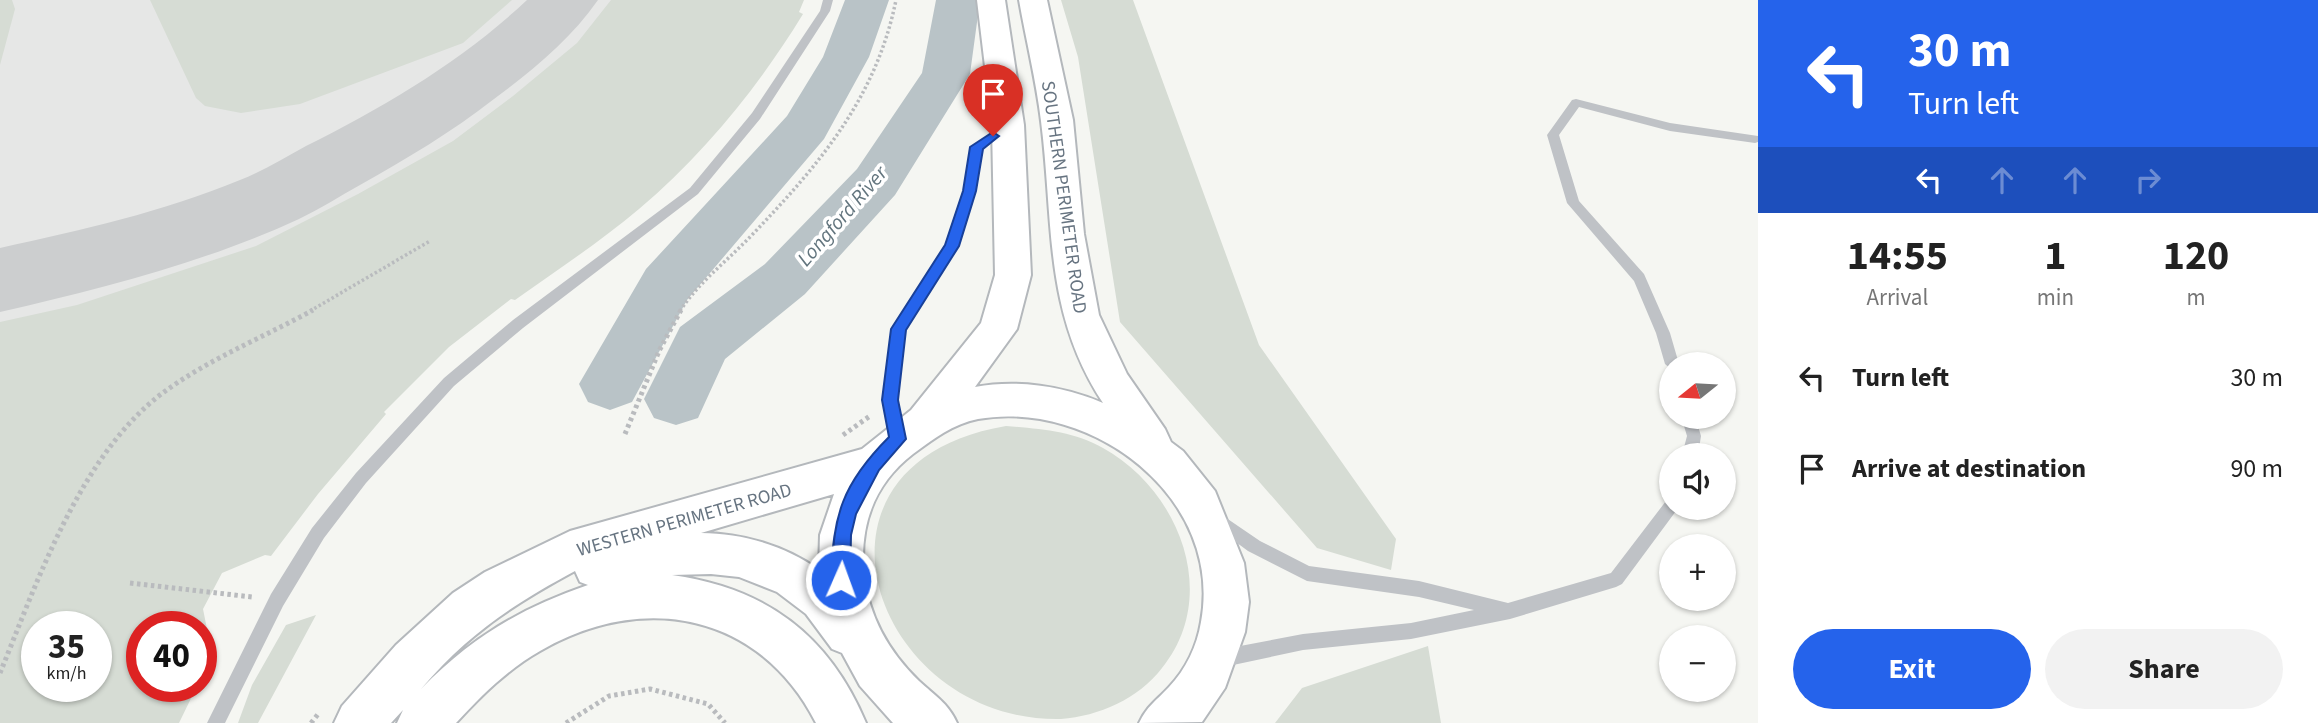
<!DOCTYPE html>
<meta charset="utf-8">
<style>
:root{--surface:#fff;--page:#f2f2f2;--text:#222;--muted:#767676;--accent:#2563eb}
body{margin:0;font-family:"Source Sans 3",sans-serif;background:var(--page);color:var(--text);height:100vh;display:flex;flex-direction:column;font-size:26px;white-space:nowrap}
*{box-sizing:border-box;margin:0}
p{font-size:23px;color:var(--muted)}
.icon{flex:none;width:38px;height:38px;fill:none;stroke:currentColor;stroke-width:2;stroke-linecap:round;stroke-linejoin:round}
.map{position:relative;flex:1;overflow:hidden}
.details{display:flex;flex-direction:column;background:var(--surface);width:560px}
.details>*{flex:none}
.top-card{background:#2563eb;color:#fff;overflow:hidden}
.needle{width:46px;rotate:252deg}
.controls{position:absolute;left:1659px;top:352px;display:grid;gap:14px}
.controls a{display:grid;place-items:center;width:77px;height:77px;border-radius:50%;background:var(--surface);box-shadow:0 2px 5px #0004;font-size:35px}
.speed{position:absolute;left:21px;top:611px;display:flex;gap:14px;font-size:35px;font-weight:700;text-align:center}
.speed>*{display:grid;place-content:center;width:91px;height:91px;border-radius:50%;background:var(--surface);box-shadow:0 2px 5px #0004;line-height:1}
.speed small{font-size:18px;font-weight:400}
.speed .limit{border:10px solid #d22;background:#fff;color:#111}
.pin{position:absolute;display:grid;place-items:center;width:60px;height:60px;color:#fff;margin:-72px -30px;border-radius:50% 50% 50% 0;rotate:-45deg;box-shadow:0 0 7px #0007}
.pin .icon{rotate:45deg}
.me{position:absolute;width:77px;margin:-38px;rotate:2deg;stroke-linejoin:round;filter:drop-shadow(0 0 5px #0008)}
.turn{display:flex;align-items:center;gap:24px;height:147px;padding:0 35px;font-size:32px}
.turn .icon{width:91px;height:91px;stroke-width:2.5}
.turn b{display:block;font-size:49px;line-height:60px}
.lanes{display:flex;align-items:center;height:66px;padding:0 35px;background:#0003;justify-content:center;gap:35px;direction:ltr}
.lanes .off{opacity:.35}
.eta{display:flex;justify-content:space-evenly;align-items:center;height:119px;text-align:center}
.eta b{font-size:42px;font-weight:700;line-height:49px}
.action{display:flex;gap:14px;margin-top:auto;padding:14px 35px}
.action a{flex:1;height:80px;border-radius:42px;background:var(--accent);color:#fff;font-size:28px;font-weight:700;line-height:80px;text-align:center}
.action a+a{background:var(--page);color:var(--text)}
ul{padding:0;list-style:none}
li{display:flex;align-items:center;gap:21px;height:91px;padding:0 35px}
li div{flex:1}
li b{display:block;font-size:26px}
li em{font-style:normal}
main{display:flex;flex:1;min-height:0}
.map>svg:first-child{display:block}
.built{fill:#e6e7e6;fill-rule:evenodd}
.green{fill:#d6dcd4;fill-rule:evenodd}
.lines{fill:none;stroke-linecap:round;stroke-linejoin:round}
.river{fill:#b9c3c7;fill-rule:evenodd}
.taxiway{fill:#cccecf;fill-rule:evenodd}
.secondary-casing{stroke:#b4b8bc;stroke-width:4}
.path-far1{stroke:#b9bbbe;stroke-width:3.5;stroke-dasharray:2.5 2.5;stroke-linecap:butt}
.path{stroke:#b9bbbe;stroke-width:5;stroke-dasharray:3.5 3.5;stroke-linecap:butt}
.lane{fill:#bfc2c6;fill-rule:evenodd}
.secondary{fill:#fff;fill-rule:evenodd}
.route{fill:#2563eb;stroke:#184099;stroke-width:2}
.labels{text-anchor:middle;stroke-width:7;stroke-linejoin:round;paint-order:stroke}
.street-label{font-size:19px;fill:#677481;stroke:#fff}
.water-label{font-size:21px;font-style:italic;fill:#63757e;stroke:#fff}
</style>
<main>
<div class="map">
<svg width="1758" height="723" viewBox="0 0 1758 723">
<rect width="100%" height="100%" fill="#f5f6f2"/>
<path class="built" d="M0,0h789l-630,425 -54,298h-105zM37,626h59v60h-59z"/>
<path class="green" d="M0,0h12l3,9 -15,56z
M150,0h362l-49,43 -163,61 -59,9 -36,-7 -9,-8z
M611,0h193l-5,12 4,2c-44,72 -98,139 -164,195 -39,33 -82,61 -124,91l-4,-1 -62,48 -65,65 2,2 -68,80 -47,62 -6,-1 -43,18 -19,36 9,45 -11,23v-51h-59v60h55l-18,37h-179v-401l77,-17 179,-59 102,-52 95,-53 60,-45 64,-53zM96,626v60h-59v-60z
M1061,0h72l126,345 137,194 -5,31 -74,-22 -197,-226 -42,-265z
M1006,426c34,3 67,5 97,22 76,42 118,147 59,220 -24,31 -63,48 -101,51 -187,4 -279,-255 -55,-293z
M316,615l-58,108h-20l14,-38 34,-60z
M1428,646l13,77h-166l27,-35z"/>
<g class="lines">
<path class="river" d="M845,0h44l-20,57 -45,82 -137,161 -55,102 -22,8 -22,-8 -9,-18 67,-115 141,-153 36,-59z
M936,0h44l-10,74 -75,121 -90,99 -80,65 -27,59 -22,7 -22,-7 -10,-19 36,-72 85,-63 92,-95 65,-96z"/>
<path class="taxiway" d="M527,0h71c-27,39 -66,71 -104,99 -42,33 -88,60 -134,86 -20,11 -40,24 -61,34 -93,43 -199,70 -299,93v-64c81,-18 163,-36 240,-68 23,-9 44,-22 66,-34 80,-40 156,-85 221,-146z"/>
<defs>
<path id="secondary" d="M977,0h28l19,125 7,150 -14,54 -42,58c42,-8 89,-1 128,16 -60,-91 -49,-181 -62,-282 -5,-41 -15,-81 -22,-121h28l26,120 11,114 15,81 28,59 38,55 6,13 12,9 32,40 29,72 5,39 -4,30 -20,56 -23,34 -63,1c8,-17 17,-22 30,-36 17,-18 28,-41 32,-65 23,-124 -109,-223 -223,-203 -25,5 -45,20 -65,35 -39,30 -54,72 -49,121 5,42 25,77 55,106 15,14 29,22 38,42h-64l-33,-37 -18,-33 -10,-4 -26,-35 -29,-22 -38,-15 -28,-3 -39,1c94,13 157,60 194,148h-50c-56,-110 -173,-132 -276,-72 -32,18 -59,45 -84,72h-59l6,-13 -12,13h-57l8,-17 54,-61 57,-52 32,-21 85,-41 292,-82 49,-39 70,-87 14,-48 -3,-150zM834,494l-14,41 -1,35c-33,-24 -77,-37 -118,-37zM575,571l5,11 8,3c-69,24 -116,52 -167,104 47,-55 91,-84 154,-118z"/>
</defs>
<use href="#secondary" class="secondary-casing"/>
<path class="path-far1" d="M310,311l120,-70
M680,311c19,-29 46,-49 70,-74 68,-71 126,-138 146,-237"/>
<path class="path" d="M625,434l34,-83 22,-41
M843,435l27,-19
M130,583l122,14
M0,673c38,-93 81,-220 164,-281 45,-33 100,-55 149,-82
M311,723l8,-10
M566,723l43,-27 41,-7 58,15 17,19"/>
<path class="lane" d="M823,0h10l-3,11 -70,108 -62,75 -175,134 -69,58 -88,97 -42,55 -41,68 -58,117h-18l64,-129 41,-66 44,-55 88,-95 69,-58 177,-132 62,-75 68,-102z
M1576,99l94,24 88,13v6l-3,1 -85,-12 -91,-24 -20,28 20,66 65,73 26,59 9,31h-8v5l-6,-5 -9,-31 -22,-52 -67,-78 -20,-68 25,-35z
M1007,122l4,1v6l-28,20 -7,42 -18,55 -52,84 -9,70 8,39 -2,4 -5,2 -5,-2 -2,-4 -8,-39 9,-71 54,-84 18,-54 7,-44z
M1681,416h14l6,20 -3,19h-16l5,-19z
M1671,499v9h7l-2,3 -54,73 -6,3 -106,32 -99,20 -108,11 -84,18 -6,-3 -3,-6 3,-6 6,-3 84,-16 108,-11 63,-13 -55,-13 -112,-16 -59,-30 -38,-28 -2,-5 2,-5 6,-2 44,30 49,25 110,15 89,22 103,-30 55,-72z"/>
<use href="#secondary" class="secondary"/>
</g>
<path class="route" d="M993,132l6,4 -16,13 -7,42 -17,55 -53,84 -8,70 8,39 -27,31 -23,44 -5,21 -1,45 -3,6 -6,2 -7,-2 -3,-6c2,-65 11,-96 58,-143l-7,-37 9,-71 54,-84 18,-54 7,-44z"/>
<g class="labels">
<g class="street-label">
<text transform="translate(1065 197) rotate(82)" y="7">SOUTHERN PERIMETER ROAD</text>
<text transform="translate(684 519) rotate(-16)" y="7">WESTERN PERIMETER ROAD</text>
</g>
<g class="water-label">
<text transform="translate(842 216) rotate(-49)" y="7">Longford River</text>
</g>
</g>
</svg>
<div class="controls">
<a><svg class="needle" viewBox="-14 -14 28 28"><path d="M0-13l5 13h-10z" fill="#e53935"/><path d="M0 13l5-13h-10z" fill="#767676"/></svg></a>
<a><svg class="icon" aria-label="sound" viewBox="0 0 24 24"><path d="M4 9h4l5-4v14l-5-4H4zM17 9q2 3 0 6"/></svg></a>
<a>+</a>
<a>−</a>
</div>
<div class="speed"><div>35<small>km/h</small></div><div class="limit">40</div></div>
<div class="pin" style="left:993px;top:136px;background:#d93025"><svg class="icon" aria-label="arrive" viewBox="0 0 24 24"><path d="M6 21V4h12l-3 4 3 4H6"/></svg></div>
<svg class="me" style="left:841px;top:580px" viewBox="-20 -20 40 40"><circle r="17" fill="#2563eb" stroke="#fff" stroke-width="3"/><path d="M0-11L8 9 0 5-8 9z" fill="#fff"/></svg>
</div>
<section class="details">
<div class="top-card">
<div class="turn"><svg class="icon" aria-label="left" viewBox="0 0 24 24"><path d="M17 20v-9H6M10 6l-5 5 5 5"/></svg><div><b>30 m</b>Turn left</div></div>
<div class="lanes"><svg class="icon" aria-label="left" viewBox="0 0 24 24"><path d="M17 20v-9H6M10 6l-5 5 5 5"/></svg><svg class="icon off" aria-label="ahead" viewBox="0 0 24 24"><path d="M12 20V5M6 11l6-6 6 6"/></svg><svg class="icon off" aria-label="ahead" viewBox="0 0 24 24"><path d="M12 20V5M6 11l6-6 6 6"/></svg><svg class="icon off" aria-label="right" viewBox="0 0 24 24"><path d="M7 20v-9h11M14 6l5 5-5 5"/></svg></div>
</div>
<div class="eta">
<div><b>14:55</b><p>Arrival</p></div>
<div><b>1</b><p>min</p></div>
<div><b>120</b><p>m</p></div>
</div>
<ul>
<li><svg class="icon" aria-label="left" viewBox="0 0 24 24"><path d="M17 20v-9H6M10 6l-5 5 5 5"/></svg><div><b>Turn left</b></div><em>30 m</em></li>
<li><svg class="icon" aria-label="arrive" viewBox="0 0 24 24"><path d="M6 21V4h12l-3 4 3 4H6"/></svg><div><b>Arrive at destination</b></div><em>90 m</em></li>
</ul>
<div class="action"><a>Exit</a><a>Share</a></div>
</section>
</main>
